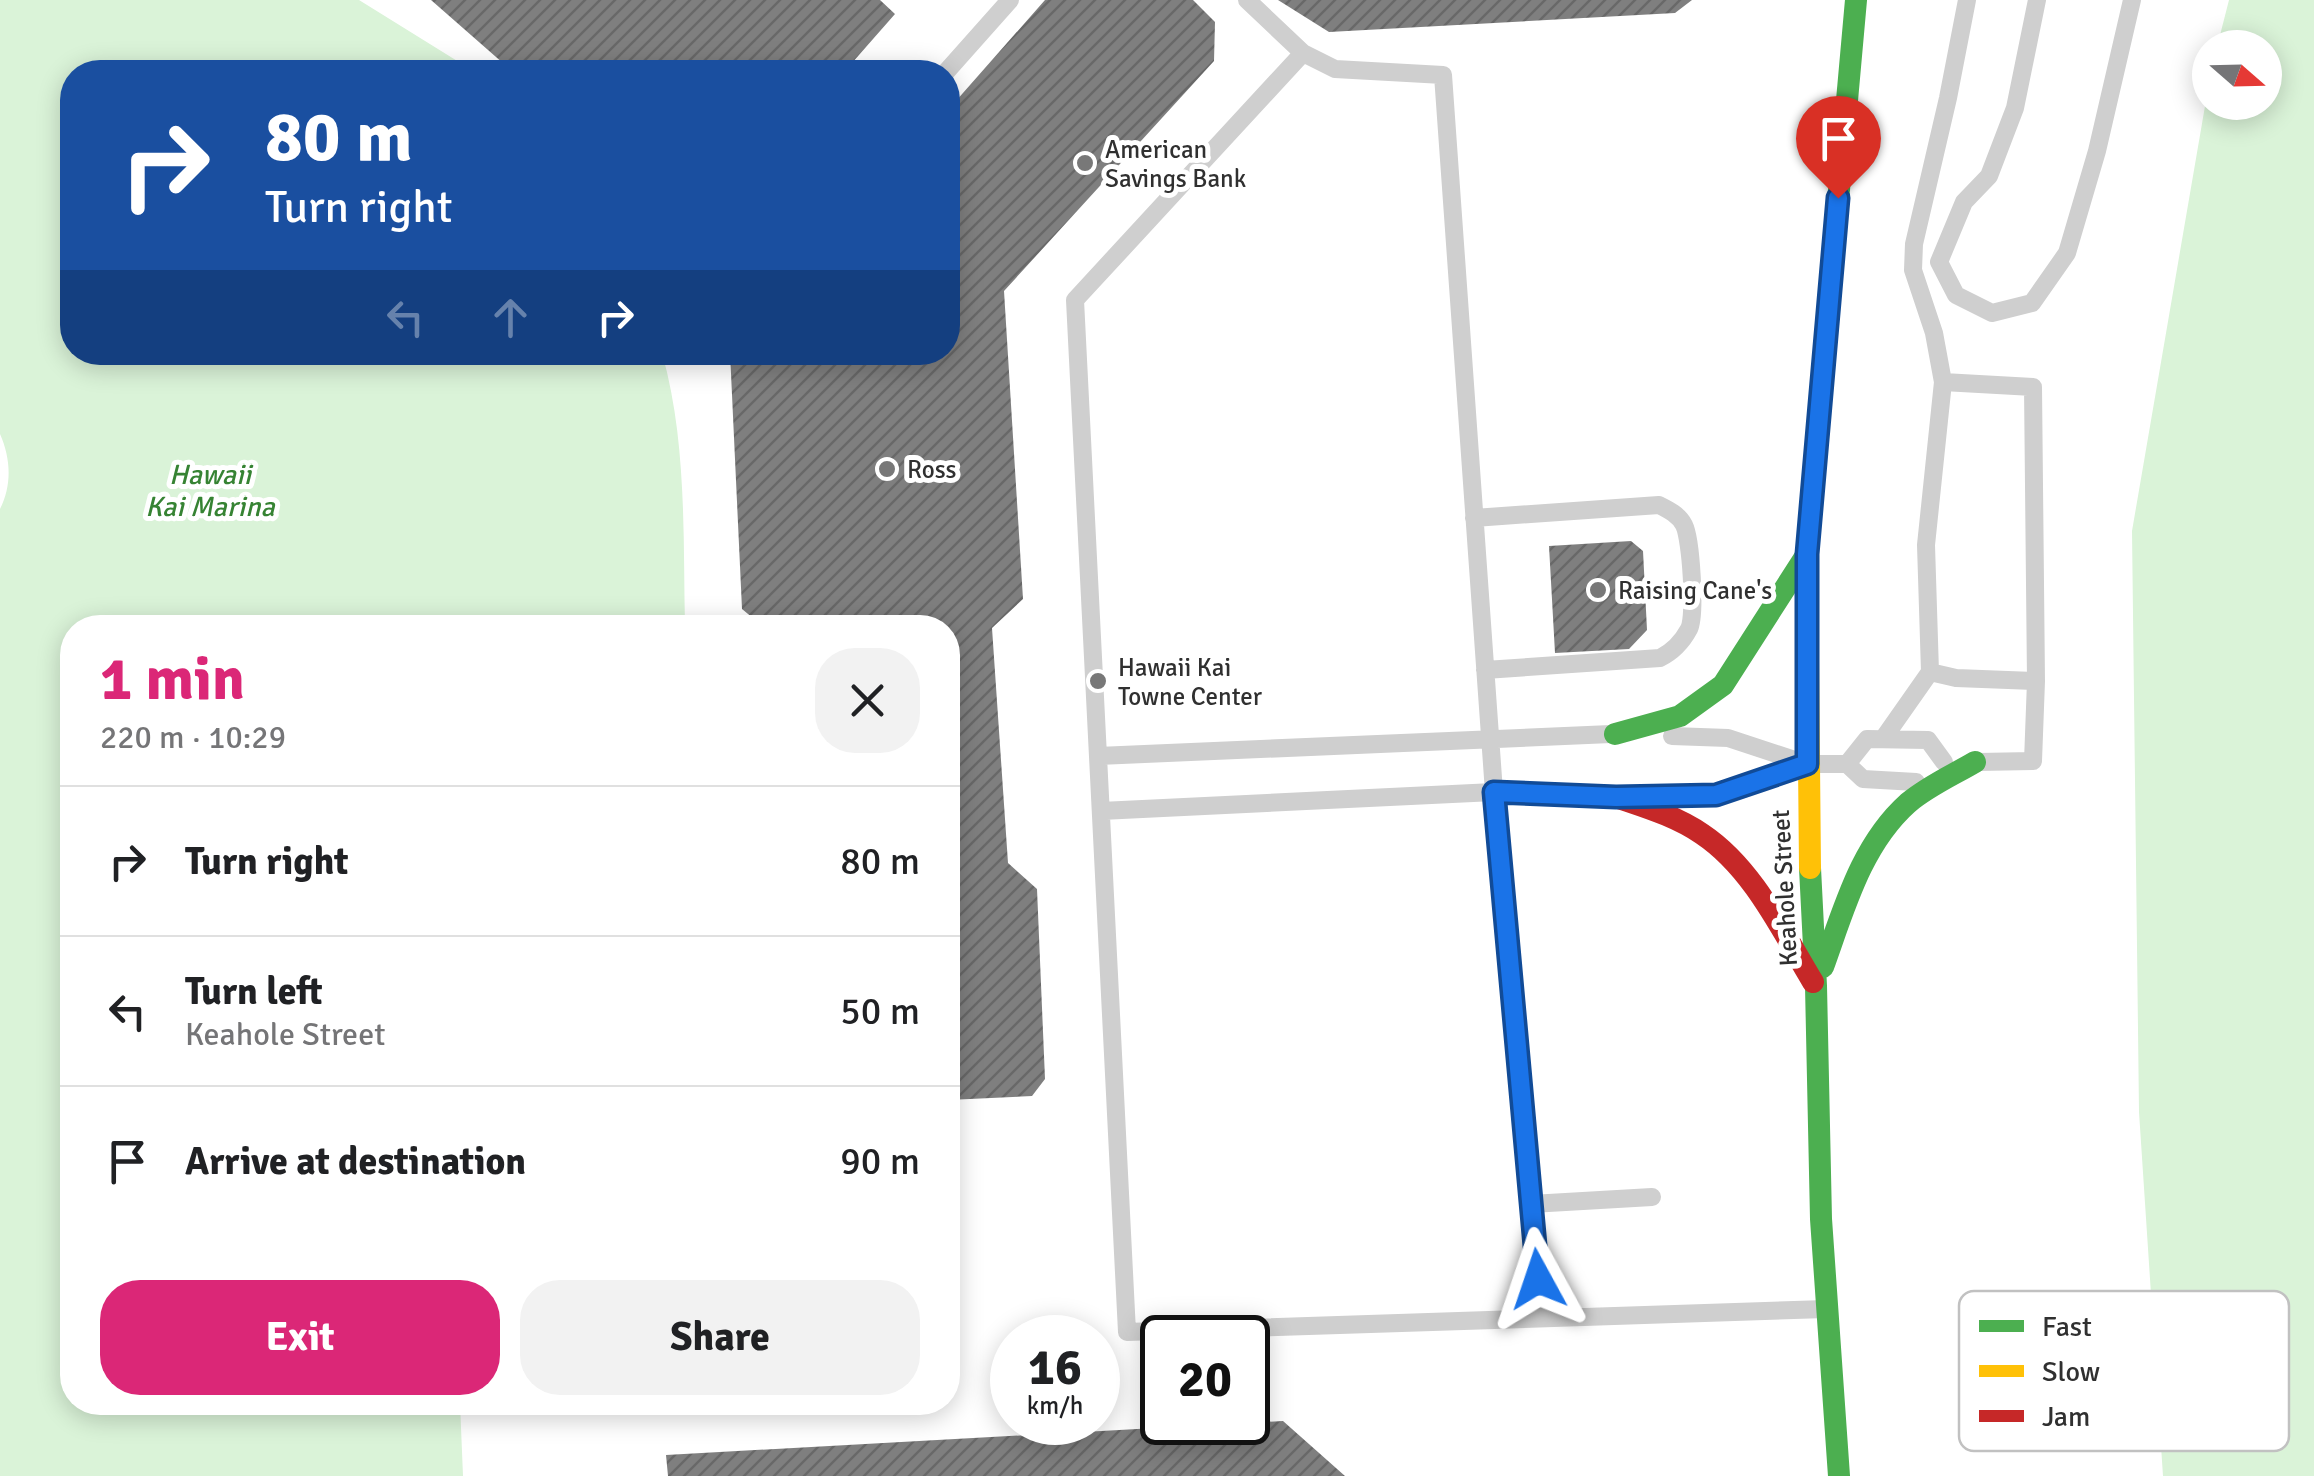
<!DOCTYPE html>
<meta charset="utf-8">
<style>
:root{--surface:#fff;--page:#f2f2f2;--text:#202124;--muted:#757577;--line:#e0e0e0;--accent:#db2777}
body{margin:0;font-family:Signika,sans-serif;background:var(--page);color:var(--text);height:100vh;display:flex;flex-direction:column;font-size:38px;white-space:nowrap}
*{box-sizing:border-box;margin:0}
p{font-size:32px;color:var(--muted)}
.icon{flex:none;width:55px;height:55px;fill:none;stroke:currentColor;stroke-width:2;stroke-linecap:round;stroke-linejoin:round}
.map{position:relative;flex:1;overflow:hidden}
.drawer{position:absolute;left:60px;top:615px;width:900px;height:800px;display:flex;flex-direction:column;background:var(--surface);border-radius:40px;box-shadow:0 5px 25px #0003}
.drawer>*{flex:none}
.banner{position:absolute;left:60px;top:60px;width:900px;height:305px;border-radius:40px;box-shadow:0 5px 25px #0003;background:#1a4fa0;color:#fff;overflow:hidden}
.needle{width:65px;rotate:110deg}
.tools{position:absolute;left:2192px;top:30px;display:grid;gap:20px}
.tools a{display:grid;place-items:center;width:90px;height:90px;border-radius:50%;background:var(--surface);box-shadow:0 5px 25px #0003;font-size:50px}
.speed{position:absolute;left:990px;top:1315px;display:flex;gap:20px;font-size:50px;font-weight:700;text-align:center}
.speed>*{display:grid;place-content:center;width:130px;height:130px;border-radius:50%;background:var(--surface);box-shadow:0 5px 25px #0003;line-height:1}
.speed small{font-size:25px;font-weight:400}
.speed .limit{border:5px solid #111;border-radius:15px;background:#fff;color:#111}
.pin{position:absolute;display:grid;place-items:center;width:85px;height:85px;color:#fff;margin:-102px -42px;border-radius:50% 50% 50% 0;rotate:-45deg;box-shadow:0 0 10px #0007}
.pin .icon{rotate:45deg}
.me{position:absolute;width:110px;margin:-55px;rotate:355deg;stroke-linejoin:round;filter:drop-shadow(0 0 8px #0008)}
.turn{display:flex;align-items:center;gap:35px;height:210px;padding:0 40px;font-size:45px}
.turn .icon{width:130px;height:130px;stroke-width:2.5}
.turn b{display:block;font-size:70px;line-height:85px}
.lanes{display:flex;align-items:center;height:95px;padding:0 40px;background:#0003;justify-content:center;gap:50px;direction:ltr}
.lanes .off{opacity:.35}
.round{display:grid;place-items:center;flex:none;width:105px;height:105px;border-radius:40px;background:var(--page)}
.summary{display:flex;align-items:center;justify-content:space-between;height:170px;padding:0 40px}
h1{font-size:60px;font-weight:800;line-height:75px;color:var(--accent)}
.primary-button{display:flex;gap:20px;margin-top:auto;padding:20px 40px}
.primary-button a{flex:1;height:115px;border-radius:40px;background:var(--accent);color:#fff;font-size:40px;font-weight:800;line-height:115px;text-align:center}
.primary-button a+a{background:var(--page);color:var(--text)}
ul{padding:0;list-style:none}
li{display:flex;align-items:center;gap:30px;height:150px;padding:0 40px;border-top:2px solid var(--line)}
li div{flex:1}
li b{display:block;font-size:38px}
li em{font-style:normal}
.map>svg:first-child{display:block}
.water{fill:#daf3d8}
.building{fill:url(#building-hatch)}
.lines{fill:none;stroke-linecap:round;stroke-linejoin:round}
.lane{stroke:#cfcfcf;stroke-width:18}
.fast{stroke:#4caf50;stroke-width:22}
.slow{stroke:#ffc107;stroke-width:22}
.jam{stroke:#c62828;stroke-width:22}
.route-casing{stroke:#114b97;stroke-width:25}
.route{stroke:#1a73e8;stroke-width:18}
.poi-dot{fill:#787878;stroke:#fff;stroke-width:4}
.labels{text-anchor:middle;stroke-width:10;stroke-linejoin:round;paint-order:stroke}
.poi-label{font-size:25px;fill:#303030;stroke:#fff;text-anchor:start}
.street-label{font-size:25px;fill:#303030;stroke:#fff}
.water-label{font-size:28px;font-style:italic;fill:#368333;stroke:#fff}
.key{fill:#fff;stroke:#c1c1c1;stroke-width:2.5}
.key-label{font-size:28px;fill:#303030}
</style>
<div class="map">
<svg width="2314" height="1476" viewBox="0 0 2314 1476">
<defs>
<pattern id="building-hatch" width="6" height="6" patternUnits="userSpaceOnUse" patternTransform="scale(2.5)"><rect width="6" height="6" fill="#7f7f7f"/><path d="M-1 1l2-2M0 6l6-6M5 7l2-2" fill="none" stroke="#686868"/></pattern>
</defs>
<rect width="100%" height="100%" fill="#fff"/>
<path class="water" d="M0,0h359l116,72h-403v280l590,1c25,88 21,183 23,274l-613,1v774l388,1 3,73h-463v-967c12,-24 11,-50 0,-75z
M2229,0h85v1476h-151l-24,-364 -7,-581 78,-454v25h55v-54l-48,-1z"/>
<path class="building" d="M431,0h449l15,14 -51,58h-331z
M1045,0h148l22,22 -1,39 -210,230 19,308 -31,29 16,235 29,26 8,190 -13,17 -84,4v-472h-183l-23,-19 -12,-257h218v-242z
M1278,0h414l-17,13 -346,19z
M1631,541l12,10 4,79 -18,19 -74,4 -6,-107z
M1283,1421l62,55h-677l-2,-21z"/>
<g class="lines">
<path class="lane" d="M1247,0l56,53 32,16 108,6 51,717 47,525
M2037,0l-22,108 -26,68 -25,26 -25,60 17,33 36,18 40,-10 35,-50 30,-102 35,-151
M1303,53l-228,247 52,1032 699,-23
M946,72l64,-72
M1943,382l90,5 3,294 -3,80 -55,1
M1474,518l185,-13c10,5 20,10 25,20 7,14 12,90 5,104 -7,13 -17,23 -29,29l-175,12
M1930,672l26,6 80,3
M1672,736l56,2 79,26h40l16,15 53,3
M1883,739l47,-67 -4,-127 17,-163 -9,-49 -21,-63 1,-26 34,-146 19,-98
M1098,756l513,-22
M1847,764l20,-25 61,1 16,22
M1661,796l55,-1 89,-30
M1101,811l393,-19 121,5
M1531,1204l121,-7"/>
<path class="fast" d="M1817,435l39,-435
M1615,734l65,-18 43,-31 84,-131
M1810,868l6,118 5,233 18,257
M1823,967c21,-58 38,-122 85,-164 20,-17 45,-28 67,-41"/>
<path class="slow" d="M1810,868l-3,-314 10,-119"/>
<path class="jam" d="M1616,797c29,10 60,19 86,37 51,34 80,97 111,148"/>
</g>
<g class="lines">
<defs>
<path id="route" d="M1538,1279l-44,-487 122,5 100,-2 91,-31v-210l31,-356"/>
</defs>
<use href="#route" class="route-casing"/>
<use href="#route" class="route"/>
</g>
<g class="poi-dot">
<circle cx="1085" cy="163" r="10"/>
<circle cx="887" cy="469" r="10"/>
<circle cx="1598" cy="590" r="10"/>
<circle cx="1098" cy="681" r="10"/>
</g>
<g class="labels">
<g class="poi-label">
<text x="1105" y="158">American<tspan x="1105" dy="29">Savings Bank</tspan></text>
<text x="907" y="478">Ross</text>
<text x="1618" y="599">Raising Cane's</text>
<text x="1118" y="676">Hawaii Kai<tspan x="1118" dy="29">Towne Center</tspan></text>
</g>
<g class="street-label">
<text transform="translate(1784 888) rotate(-93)" y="9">Keahole Street</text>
</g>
<g class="water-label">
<text x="210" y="484">Hawaii<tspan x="210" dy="32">Kai Marina</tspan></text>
</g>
</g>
<rect x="1959" y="1291" width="330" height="160" rx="15" class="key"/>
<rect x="1979" y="1320" width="45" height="12" fill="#4caf50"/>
<rect x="1979" y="1365" width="45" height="12" fill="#ffc107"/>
<rect x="1979" y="1410" width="45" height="12" fill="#c62828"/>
<g class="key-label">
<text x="2042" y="1336">Fast</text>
<text x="2042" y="1381">Slow</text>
<text x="2042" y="1426">Jam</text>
</g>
</svg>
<div class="tools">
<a><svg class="needle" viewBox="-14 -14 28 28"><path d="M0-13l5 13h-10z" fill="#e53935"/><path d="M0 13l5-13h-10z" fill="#757577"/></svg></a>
</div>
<div class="speed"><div>16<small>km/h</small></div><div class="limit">20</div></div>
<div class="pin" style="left:1838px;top:198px;background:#d93025"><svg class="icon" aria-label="arrive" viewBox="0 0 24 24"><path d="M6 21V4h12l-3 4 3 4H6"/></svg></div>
<svg class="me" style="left:1538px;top:1279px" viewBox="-20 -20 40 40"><path d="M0-17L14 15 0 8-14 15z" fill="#1a73e8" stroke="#fff" stroke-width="4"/></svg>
<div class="banner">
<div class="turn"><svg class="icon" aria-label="right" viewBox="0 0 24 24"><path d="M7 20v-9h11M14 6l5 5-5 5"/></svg><div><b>80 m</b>Turn right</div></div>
<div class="lanes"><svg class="icon off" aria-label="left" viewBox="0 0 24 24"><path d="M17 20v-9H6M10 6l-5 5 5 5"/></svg><svg class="icon off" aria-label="ahead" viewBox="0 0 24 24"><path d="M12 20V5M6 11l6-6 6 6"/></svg><svg class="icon" aria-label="right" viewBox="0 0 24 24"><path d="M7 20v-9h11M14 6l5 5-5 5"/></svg></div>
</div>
<section class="drawer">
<div class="summary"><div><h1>1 min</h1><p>220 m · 10:29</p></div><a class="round"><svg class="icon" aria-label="close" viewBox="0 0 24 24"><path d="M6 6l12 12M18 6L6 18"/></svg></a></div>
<ul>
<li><svg class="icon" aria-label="right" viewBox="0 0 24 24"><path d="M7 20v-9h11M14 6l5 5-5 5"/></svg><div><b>Turn right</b></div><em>80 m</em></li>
<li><svg class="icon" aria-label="left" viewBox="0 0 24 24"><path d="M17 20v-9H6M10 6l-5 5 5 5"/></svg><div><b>Turn left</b><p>Keahole Street</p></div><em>50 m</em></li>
<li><svg class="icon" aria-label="arrive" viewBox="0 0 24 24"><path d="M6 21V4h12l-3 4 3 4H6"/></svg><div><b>Arrive at destination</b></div><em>90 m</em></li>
</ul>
<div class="primary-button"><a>Exit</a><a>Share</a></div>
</section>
</div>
